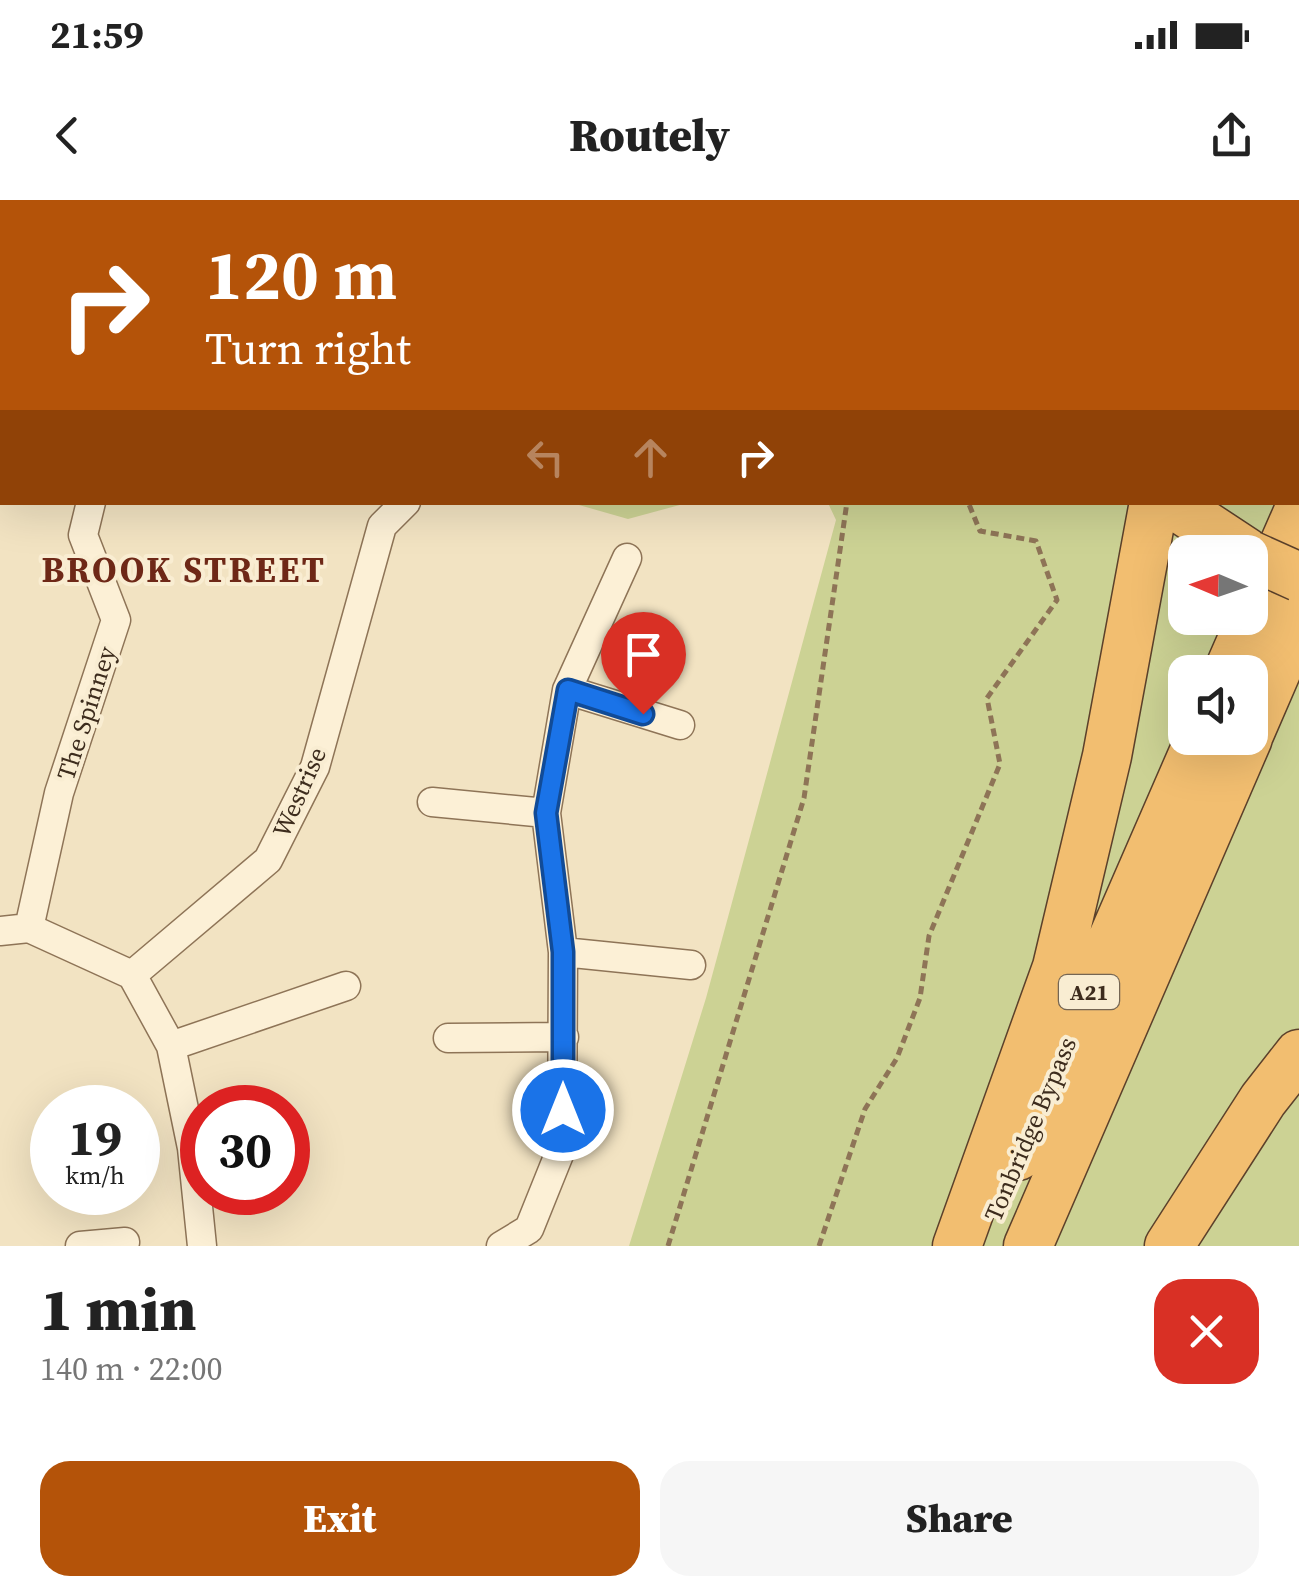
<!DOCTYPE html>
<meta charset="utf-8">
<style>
:root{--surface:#fff;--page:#f6f6f6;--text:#222;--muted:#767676;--accent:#b45309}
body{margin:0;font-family:"Source Serif 4",serif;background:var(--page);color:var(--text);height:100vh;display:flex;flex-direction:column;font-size:38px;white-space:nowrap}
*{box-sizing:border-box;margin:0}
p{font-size:32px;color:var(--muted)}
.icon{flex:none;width:55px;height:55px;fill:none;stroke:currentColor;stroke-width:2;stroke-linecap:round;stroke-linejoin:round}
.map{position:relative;height:1046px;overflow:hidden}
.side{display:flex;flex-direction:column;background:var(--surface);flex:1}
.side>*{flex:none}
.top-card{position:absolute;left:0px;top:0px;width:1300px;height:305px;box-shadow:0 10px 40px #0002;background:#b45309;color:#fff;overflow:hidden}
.needle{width:65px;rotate:272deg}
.buttons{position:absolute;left:1168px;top:335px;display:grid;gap:20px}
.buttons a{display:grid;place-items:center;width:100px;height:100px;border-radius:20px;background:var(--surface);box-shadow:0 10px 40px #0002;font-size:50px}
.speed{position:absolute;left:30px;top:885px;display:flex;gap:20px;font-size:50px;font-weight:700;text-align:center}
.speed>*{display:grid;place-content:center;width:130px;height:130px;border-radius:50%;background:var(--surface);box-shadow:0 10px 40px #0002;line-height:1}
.speed small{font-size:25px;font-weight:400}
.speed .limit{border:15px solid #d22;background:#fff;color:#111}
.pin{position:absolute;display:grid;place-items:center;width:85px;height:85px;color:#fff;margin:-102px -42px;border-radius:50% 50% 50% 0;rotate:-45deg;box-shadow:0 0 10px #0007}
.pin .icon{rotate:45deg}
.me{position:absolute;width:110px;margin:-55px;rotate:0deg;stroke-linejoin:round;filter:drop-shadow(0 0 8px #0008)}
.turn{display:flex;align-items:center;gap:35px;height:210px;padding:0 40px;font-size:45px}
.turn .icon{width:130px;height:130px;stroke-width:2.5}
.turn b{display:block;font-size:70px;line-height:85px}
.lanes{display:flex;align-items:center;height:95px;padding:0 40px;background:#0003;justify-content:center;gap:50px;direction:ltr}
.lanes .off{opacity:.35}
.round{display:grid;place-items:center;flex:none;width:105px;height:105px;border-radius:30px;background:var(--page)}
.summary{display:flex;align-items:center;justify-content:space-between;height:170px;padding:0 40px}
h1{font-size:60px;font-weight:800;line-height:75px}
.action{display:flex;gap:20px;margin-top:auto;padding:20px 40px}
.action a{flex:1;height:115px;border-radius:30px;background:var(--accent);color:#fff;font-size:40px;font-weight:800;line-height:115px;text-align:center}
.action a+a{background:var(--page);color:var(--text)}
.status{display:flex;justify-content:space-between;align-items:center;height:70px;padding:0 50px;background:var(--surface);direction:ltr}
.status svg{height:28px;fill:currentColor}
header{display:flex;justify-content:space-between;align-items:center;height:130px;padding:0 40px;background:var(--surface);font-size:45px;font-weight:800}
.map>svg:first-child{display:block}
.green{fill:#ccd294;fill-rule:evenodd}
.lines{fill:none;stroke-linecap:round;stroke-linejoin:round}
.minor-casing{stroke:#8e7457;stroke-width:31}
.trunk-casing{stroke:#5c412b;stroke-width:51}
.path{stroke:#8e7457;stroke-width:5;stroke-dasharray:8 5;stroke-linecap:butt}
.minor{stroke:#fcf0d6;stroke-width:28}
.trunk{stroke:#f2be70;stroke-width:48}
.trunk-bridge-casing{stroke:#5c412b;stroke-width:51;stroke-linecap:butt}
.trunk-bridge{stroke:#f2be70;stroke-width:48}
.route-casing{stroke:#114b97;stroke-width:25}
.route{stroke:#1a73e8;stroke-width:18}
.labels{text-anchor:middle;stroke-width:8;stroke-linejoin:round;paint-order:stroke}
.shield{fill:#f9edd2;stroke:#756653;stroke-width:2.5}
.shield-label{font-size:22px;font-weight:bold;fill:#3d2c1d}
.street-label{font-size:25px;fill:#3d2c1d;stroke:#f9edd2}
.district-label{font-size:35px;font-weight:bold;letter-spacing:2.5px;fill:#6e2817;stroke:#f9edd2}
</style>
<div class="status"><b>21:59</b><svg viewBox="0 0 49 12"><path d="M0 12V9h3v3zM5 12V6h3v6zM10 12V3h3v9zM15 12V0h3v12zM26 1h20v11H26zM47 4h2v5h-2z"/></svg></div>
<header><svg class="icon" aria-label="back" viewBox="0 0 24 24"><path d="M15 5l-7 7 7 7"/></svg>Routely<svg class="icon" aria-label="share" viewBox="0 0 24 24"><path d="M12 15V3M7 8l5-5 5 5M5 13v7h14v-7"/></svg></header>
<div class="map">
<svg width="1299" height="1046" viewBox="0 0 1299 1046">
<rect width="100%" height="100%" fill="#f2e3c2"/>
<path class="green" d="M471,0h828v1046h-670l77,-248 130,-478 -8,-17 470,-1v-300zM1185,352h65v66h-65zM1185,472h65v66h-65z
M572,303h115l-59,16z"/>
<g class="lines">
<defs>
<path id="minor" d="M168,0l2,2
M567,490l113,35
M432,602l114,11
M29,728l30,-135 57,-173 -33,-85 8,-33
M0,731l29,-3 103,47 39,71 21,102 10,98
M563,752l128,13
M132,775l136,-115 47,-93 67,-241 24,-24
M448,838l116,-1
M171,846l175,-60
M80,1046l45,-4
M501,1046l28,-17 33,-82 1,-195 -17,-139 21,-123 60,-132"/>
<path id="trunk" d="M924,0l2,2
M1075,0l6,2
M1298,52h1
M1298,94l1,-1
M1170,302l76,50
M1228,472l71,-162
M1250,532l49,-113
M1018,956l182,-418
M957,1046l100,-279 50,-211 47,-254
M1028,1046l220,-508
M1169,1046l94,-146 36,-46"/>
</defs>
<use href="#minor" class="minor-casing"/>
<use href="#trunk" class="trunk-casing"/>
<path class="path" d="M719,0l1,2
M1229,2v-2
M668,1046l136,-448 43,-296
M819,1046l46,-137 32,-51 23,-60 9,-62 71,-172 -13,-66 70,-98 -21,-59 -56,-10 -12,-29"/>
<use href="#minor" class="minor"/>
<use href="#trunk" class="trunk"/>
<defs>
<path id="trunk-bridge" d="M1250,355l49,22"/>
</defs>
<use href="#trunk-bridge" class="trunk-bridge-casing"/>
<use href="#trunk-bridge" class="trunk-bridge"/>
</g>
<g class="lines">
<defs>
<path id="route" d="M563,910v-158l-17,-139 22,-123 75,24"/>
</defs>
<use href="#route" class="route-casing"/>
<use href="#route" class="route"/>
</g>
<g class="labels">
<rect class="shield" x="1059" y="775" width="60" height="34" rx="8"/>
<g class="shield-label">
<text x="1089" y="800">A21</text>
</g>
<g class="street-label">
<text transform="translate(86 513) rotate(-72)" y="9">The Spinney</text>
<text transform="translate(299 592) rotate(-66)" y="9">Westrise</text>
<text transform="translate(1030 929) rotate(-67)" y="9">Tonbridge Bypass</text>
</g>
<g class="district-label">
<text x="184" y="382">BROOK STREET</text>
</g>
</g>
</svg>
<div class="buttons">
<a><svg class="needle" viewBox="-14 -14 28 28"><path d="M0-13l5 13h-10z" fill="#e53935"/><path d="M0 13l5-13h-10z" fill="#767676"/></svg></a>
<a><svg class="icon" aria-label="sound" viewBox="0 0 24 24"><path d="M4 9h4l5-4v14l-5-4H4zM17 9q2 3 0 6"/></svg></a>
</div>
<div class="speed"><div>19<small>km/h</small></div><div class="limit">30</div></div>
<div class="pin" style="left:643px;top:514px;background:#d93025"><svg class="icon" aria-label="arrive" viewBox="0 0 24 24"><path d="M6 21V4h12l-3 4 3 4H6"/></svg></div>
<svg class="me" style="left:563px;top:910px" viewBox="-20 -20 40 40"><circle r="17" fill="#1a73e8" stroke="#fff" stroke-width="3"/><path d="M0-11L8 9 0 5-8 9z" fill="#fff"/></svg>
<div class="top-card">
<div class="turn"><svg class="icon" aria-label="right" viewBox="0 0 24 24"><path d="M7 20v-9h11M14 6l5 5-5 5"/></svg><div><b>120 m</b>Turn right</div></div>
<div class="lanes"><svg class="icon off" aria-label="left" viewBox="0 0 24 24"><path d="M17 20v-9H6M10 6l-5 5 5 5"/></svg><svg class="icon off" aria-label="ahead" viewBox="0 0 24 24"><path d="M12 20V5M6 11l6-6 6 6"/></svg><svg class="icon" aria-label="right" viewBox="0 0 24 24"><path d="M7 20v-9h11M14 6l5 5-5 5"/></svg></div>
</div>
</div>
<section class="side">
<div class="summary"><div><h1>1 min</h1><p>140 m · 22:00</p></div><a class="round" style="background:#d93025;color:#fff"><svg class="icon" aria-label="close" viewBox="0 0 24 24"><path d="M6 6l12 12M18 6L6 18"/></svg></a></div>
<div class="action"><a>Exit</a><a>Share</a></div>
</section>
